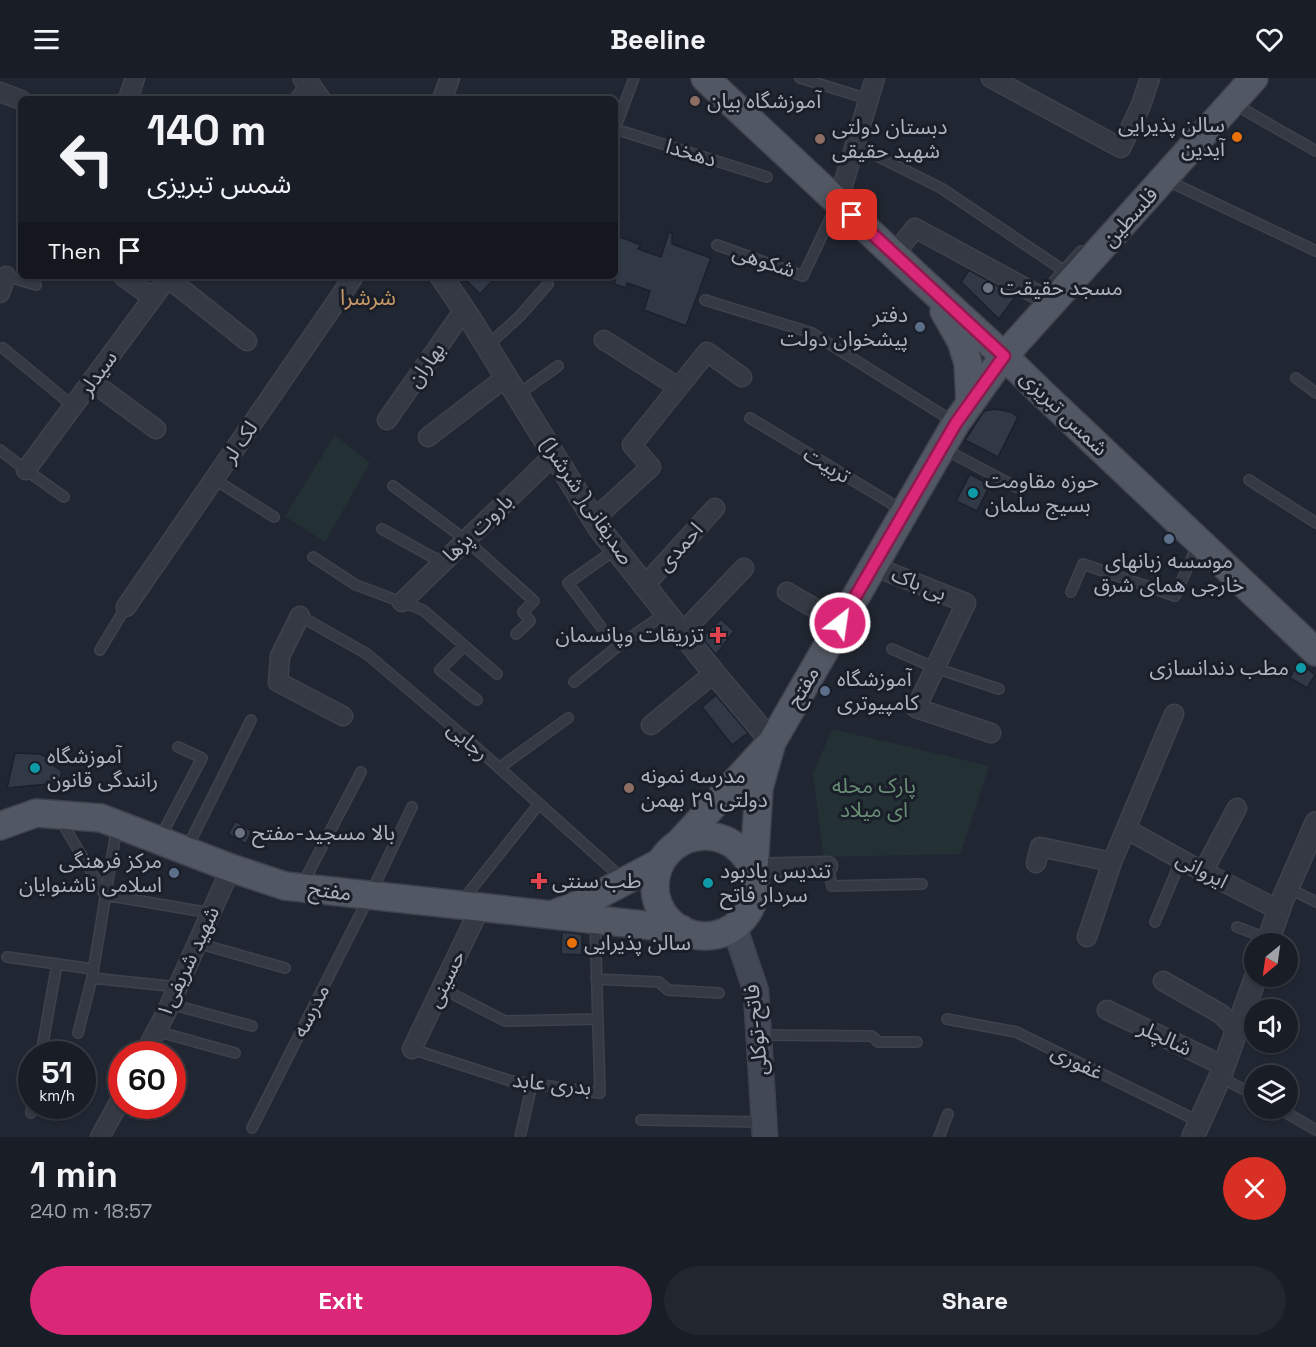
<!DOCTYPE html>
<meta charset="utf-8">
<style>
:root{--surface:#191d26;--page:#22262e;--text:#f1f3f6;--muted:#9fa2a7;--line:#373b43;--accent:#db2777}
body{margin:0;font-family:"Space Grotesk","Noto Sans Arabic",sans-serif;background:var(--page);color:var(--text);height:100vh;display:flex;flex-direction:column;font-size:22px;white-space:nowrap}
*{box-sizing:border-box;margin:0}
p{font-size:20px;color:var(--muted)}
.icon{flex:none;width:33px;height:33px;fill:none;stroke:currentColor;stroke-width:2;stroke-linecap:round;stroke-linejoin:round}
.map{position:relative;height:1059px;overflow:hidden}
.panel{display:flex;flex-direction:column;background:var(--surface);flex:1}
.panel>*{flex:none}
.hud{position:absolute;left:18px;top:18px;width:600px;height:183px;border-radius:9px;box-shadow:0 2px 4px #0004,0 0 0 2px var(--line);background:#191d26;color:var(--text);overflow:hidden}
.needle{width:39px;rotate:209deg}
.controls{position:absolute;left:1244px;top:855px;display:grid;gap:12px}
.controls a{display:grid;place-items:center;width:54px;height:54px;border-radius:50%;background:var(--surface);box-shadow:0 2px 4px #0004,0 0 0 2px var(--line);font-size:30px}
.speed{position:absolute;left:18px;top:963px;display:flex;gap:12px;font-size:30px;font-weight:700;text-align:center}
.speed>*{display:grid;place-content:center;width:78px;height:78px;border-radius:50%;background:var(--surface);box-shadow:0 2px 4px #0004,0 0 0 2px var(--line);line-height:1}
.speed small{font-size:15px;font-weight:400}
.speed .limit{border:9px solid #d22;background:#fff;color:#111}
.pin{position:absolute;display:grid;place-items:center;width:51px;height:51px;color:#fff;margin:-26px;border-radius:12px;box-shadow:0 3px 9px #0006}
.me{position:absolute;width:66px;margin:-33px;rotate:30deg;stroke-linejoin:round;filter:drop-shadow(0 0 4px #0008)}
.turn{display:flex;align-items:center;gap:21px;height:126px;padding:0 30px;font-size:27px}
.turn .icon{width:78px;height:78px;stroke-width:2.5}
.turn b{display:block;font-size:42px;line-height:51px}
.then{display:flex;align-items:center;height:57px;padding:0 30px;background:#0003;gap:12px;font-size:22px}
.round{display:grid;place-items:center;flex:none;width:63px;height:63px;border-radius:32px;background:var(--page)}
.headline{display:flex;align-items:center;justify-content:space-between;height:102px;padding:0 30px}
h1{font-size:36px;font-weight:700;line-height:45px}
.cta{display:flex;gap:12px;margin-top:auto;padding:12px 30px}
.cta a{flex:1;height:69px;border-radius:36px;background:var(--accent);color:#fff;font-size:24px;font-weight:700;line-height:69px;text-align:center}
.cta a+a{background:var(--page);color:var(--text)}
header{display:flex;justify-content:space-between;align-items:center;height:78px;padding:0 30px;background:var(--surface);font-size:27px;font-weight:700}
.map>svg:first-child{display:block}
.green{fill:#233034}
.building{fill:#313846;stroke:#1c202a;stroke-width:1.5}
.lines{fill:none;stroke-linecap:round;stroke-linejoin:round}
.service-casing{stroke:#3e424d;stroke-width:12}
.minor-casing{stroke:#3e424d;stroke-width:21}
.tertiary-casing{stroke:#3e424d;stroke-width:24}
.secondary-casing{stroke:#3e424d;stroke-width:27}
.primary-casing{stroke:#3e424d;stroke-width:30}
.service{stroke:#343943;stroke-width:9}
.minor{stroke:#343943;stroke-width:18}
.tertiary{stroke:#343943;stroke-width:21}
.secondary{stroke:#434856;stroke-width:24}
.primary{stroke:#525863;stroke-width:27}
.route-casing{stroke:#8e194d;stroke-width:15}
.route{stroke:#db2777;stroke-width:10}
.education-dot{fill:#8d6e63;stroke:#1a1e28;stroke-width:2}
.food-dot{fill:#e8710a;stroke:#1a1e28;stroke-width:2}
.worship-dot{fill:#6b7280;stroke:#1a1e28;stroke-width:2}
.service-dot{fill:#5c6f8a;stroke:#1a1e28;stroke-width:2}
.culture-dot{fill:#0f9aa8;stroke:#1a1e28;stroke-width:2}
.health-dot{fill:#e0444e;stroke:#1a1e28;stroke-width:2}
.labels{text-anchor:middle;stroke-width:6;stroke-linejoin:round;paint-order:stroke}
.poi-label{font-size:21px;fill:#aeb3c0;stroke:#1a1e28;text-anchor:start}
.street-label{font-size:21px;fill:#aeb3c0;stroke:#1a1e28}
.park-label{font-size:21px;fill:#698d75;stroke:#1a1e28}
.neighbourhood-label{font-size:22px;fill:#c49765;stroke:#1a1e28}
</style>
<header><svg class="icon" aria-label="menu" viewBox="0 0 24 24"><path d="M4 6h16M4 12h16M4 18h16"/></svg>Beeline<svg class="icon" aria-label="heart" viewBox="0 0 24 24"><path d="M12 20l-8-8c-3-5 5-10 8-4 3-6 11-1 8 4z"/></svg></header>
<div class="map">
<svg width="1316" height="1059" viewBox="0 0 1316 1059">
<rect width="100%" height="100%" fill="#212732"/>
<path class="green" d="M335,357l35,28 -45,79 -40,-26z
M832,651l157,37 -29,88 -136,3 -11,-83z"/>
<path class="building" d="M669,154l3,1v11l39,14 -25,68 -42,-16 6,-19 -23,-8 -1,5 -11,-4v-49l26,10 -3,4 23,8z
M969,192l47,26 -17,23 -38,-37z
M462,198h35l-17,18z
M995,331l16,3 7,5 -20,40 -33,-17 19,-29z
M970,396l20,11 -13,26 -21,-10z
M721,541l13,12 -18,24 -14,-17z
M1299,583l16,14 -8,13 -17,-10z
M716,617l32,38 -16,12 -30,-38z
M15,675l25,1 16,7 -2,5 8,5 -3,12 -52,5z
M235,743l17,10 -6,13 -18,-10z
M562,854l20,2v21l-21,-1z"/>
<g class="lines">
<defs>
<path id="service" d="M634,0l-19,51 152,48
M800,0l68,21
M1234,26l82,47
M855,67l86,43 122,82
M1166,102l150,71
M717,167l86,31 33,-70
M5,198l31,9
M1038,221l43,-48
M705,222l107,33 142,89
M487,268l33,-30 28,-32
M3,270l70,58
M1296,300l20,15
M517,317l41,-29
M750,340l152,92
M944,371l72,38
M0,372l26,20 38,27
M214,401l60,38
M1249,402l67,43
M393,408l73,54 68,61 -11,11 7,9 -14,13
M382,451l61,34
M313,479l43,28 67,25 74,64
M1071,514l12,-28 92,32 23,-52
M300,538l67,38 101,86 155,139
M601,549l-33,-44 48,-34
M464,568l-24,24 37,30
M892,571l43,19 64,21
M100,572l26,-43
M574,604l44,-36 48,-33
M499,690l69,-50
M60,741l45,76 106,18
M117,748l-25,152 86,9
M160,760l42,-80 -24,-11
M187,770l64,-128
M828,788l4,20 90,-2
M302,807l59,-113
M1288,810l28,14
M462,823l77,-97
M1155,844l26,-62
M1237,849l32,12
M197,865l88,25
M7,879l86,12
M596,901l63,3 9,8 51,3
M441,910l64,33 93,-2
M170,926l82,22
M947,941l69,13 184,90
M156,953l79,22
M78,955l14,-55
M759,957l113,1 6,6h39
M412,971l99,32 89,12 -5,-172
M41,976l16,-90
M1220,999l34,18
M1278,1030l38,22
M31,1035l1,-7
M641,1042l121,2
M252,1050l118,-233 42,-88
M520,1059l12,-53
M939,1059l9,-23"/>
<path id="minor" d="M991,0l130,70 20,-43 9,-27
M0,14l21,8
M128,21l7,-21
M300,21l10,-13
M442,21l8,-21
M838,124l37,-124
M894,177l21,-27 125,68
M123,198l30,22
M168,200l79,63
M0,215l6,-17
M604,262l74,47
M91,303l65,48
M387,342l77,-110
M428,359l78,-60
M26,392l143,-194
M594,441l57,-52 -19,-22 75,-93 35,25
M873,488l93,37 -50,105 75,25
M645,507l70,-77
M787,514l53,31
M402,524l152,-147
M126,529l228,-331
M300,538l-20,40 -2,26 65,34
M682,555l62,-65
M651,647l63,-52
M1126,751l72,40 81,41
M1036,785l4,-16 72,15 62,-148
M754,790l74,-2
M1203,794l34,-64
M1087,859l25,-75
M1163,903l58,33 16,16
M1107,932l117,56
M412,971l68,-141
M144,976l22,-41 65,-145
M100,1059l22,-40"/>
<path id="tertiary" d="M304,0l15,21
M441,198l28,41 130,211 115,145 58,69
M1267,866l15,-43 34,-78
M1193,1059l27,-60 36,-101"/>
<path id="secondary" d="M734,848l22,65 9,146"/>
<path id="primary" d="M705,0l215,201 84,77 39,38 273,258
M944,233l17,30 7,22 2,41
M0,748l36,-13 65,5 130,50 54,18 396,43
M655 808a50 50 0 1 1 100 0a50 50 0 1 1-100 0Z
M679,765l90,-98
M755,806l-1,-16 5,-80 13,-46 184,-319 48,-67 250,-278
M554,836l33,-13 74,-39"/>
</defs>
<use href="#service" class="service-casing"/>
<use href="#minor" class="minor-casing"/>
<use href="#tertiary" class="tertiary-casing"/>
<use href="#secondary" class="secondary-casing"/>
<use href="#primary" class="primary-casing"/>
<use href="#service" class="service"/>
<use href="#minor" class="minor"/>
<use href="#tertiary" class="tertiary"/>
<use href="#secondary" class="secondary"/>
<use href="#primary" class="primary"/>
</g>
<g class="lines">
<defs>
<path id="route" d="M840,545l116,-200 48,-67 -152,-141"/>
</defs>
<use href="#route" class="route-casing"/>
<use href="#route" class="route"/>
</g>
<g class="education-dot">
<circle cx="695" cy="23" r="6"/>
<circle cx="820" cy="61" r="6"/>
<circle cx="629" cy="710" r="6"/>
</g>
<g class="food-dot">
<circle cx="1237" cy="59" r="6"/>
<circle cx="572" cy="865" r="6"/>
</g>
<g class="worship-dot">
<circle cx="988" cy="210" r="6"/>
<circle cx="240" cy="755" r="6"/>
</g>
<g class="service-dot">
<circle cx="920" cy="249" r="6"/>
<circle cx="1169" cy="461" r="6"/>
<circle cx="825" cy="613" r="6"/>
<circle cx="174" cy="795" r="6"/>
</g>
<g class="culture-dot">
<circle cx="973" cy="415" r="6"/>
<circle cx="1301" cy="590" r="6"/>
<circle cx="35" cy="690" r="6"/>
<circle cx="708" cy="805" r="6"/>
</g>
<g class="health-dot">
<path d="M715 548h6v6h6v6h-6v6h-6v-6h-6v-6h6z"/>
<path d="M536 794h6v6h6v6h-6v6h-6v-6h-6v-6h6z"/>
</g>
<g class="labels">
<g class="poi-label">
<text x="707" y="30">آموزشگاه بیان</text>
<text x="1225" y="54" text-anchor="end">سالن پذیرایی<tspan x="1225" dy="24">آیدین</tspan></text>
<text x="832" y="56">دبستان دولتی<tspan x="832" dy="24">شهید حقیقی</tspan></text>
<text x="1000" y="217">مسجد حقیقت</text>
<text x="908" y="244" text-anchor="end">دفتر<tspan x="908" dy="24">پیشخوان دولت</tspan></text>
<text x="985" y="410">حوزه مقاومت<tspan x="985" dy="24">بسیج سلمان</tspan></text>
<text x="1169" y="490" text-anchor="middle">موسسه زبانهای<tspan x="1169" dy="24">خارجی همای شرق</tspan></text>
<text x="704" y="564" text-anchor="end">تزریقات وپانسمان</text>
<text x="1289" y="597" text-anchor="end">مطب دندانسازی</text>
<text x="837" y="608">آموزشگاه<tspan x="837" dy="24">کامپیوتری</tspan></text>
<text x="47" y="685">آموزشگاه<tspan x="47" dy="24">رانندگی قانون</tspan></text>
<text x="641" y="705">مدرسه نمونه<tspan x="641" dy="24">دولتی ۲۹ بهمن</tspan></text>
<text x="252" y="762">بالا مسجید-مفتح</text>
<text x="162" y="790" text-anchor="end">مرکز فرهنگی<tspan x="162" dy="24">اسلامی ناشنوایان</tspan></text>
<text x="720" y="800">تندیس یادبود<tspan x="720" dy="24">سردار فاتح</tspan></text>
<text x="552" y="810">طب سنتی</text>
<text x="584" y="872">سالن پذیرایی</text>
</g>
<g class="street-label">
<text transform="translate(691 75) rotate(17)" y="7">دهخدا</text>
<text transform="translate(1130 139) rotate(-48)" y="7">فلسطین</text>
<text transform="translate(764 183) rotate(18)" y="7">شکوهی</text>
<text transform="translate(426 287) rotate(-55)" y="7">بهاران</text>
<text transform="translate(98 295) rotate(-54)" y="7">سیدلر</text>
<text transform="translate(1064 335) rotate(44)" y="7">شمس تبریزی</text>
<text transform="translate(240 364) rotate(-55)" y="7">لک لر</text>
<text transform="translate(827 387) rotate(31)" y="7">تربیت</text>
<text transform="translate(587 423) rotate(56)" y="7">(شرشرا )صدیقانی</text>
<text transform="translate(478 450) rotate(-44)" y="7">باروت پزها</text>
<text transform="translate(680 469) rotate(-48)" y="7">احمدی</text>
<text transform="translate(919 506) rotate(22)" y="7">بی باک</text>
<text transform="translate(803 609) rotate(-60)" y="7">مفتح</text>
<text transform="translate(468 663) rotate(41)" y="7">رجایی</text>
<text transform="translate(1202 792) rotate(28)" y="7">ایروانی</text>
<text transform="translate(330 813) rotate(7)" y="7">مفتح</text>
<text transform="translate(188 884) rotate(-65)" y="7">شهید شریفی۱</text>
<text transform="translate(446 901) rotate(-64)" y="7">حسینی</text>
<text transform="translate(311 933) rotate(-63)" y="7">مدرسه</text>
<text transform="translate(756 952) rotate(-96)" y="7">فاتح-توکلی</text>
<text transform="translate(1165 960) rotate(25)" y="7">شالچلر</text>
<text transform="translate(1077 984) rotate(26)" y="7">غفوری</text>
<text transform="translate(552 1006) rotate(6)" y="7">بدری عابد</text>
</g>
<g class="park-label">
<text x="874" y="715">پارک محله<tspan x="874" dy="24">ای میلاد</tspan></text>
</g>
<g class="neighbourhood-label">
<text x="368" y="227">شرشرا</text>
</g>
</g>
</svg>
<div class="controls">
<a><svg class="needle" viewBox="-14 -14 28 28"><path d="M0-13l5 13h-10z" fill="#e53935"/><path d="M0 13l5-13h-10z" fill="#9fa2a7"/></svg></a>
<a><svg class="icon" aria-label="sound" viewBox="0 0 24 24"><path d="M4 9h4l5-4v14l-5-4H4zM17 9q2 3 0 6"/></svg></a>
<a><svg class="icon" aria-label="layers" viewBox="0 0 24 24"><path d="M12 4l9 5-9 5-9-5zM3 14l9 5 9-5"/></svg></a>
</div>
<div class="speed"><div>51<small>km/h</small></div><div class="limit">60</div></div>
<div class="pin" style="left:852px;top:137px;background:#d93025"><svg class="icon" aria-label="arrive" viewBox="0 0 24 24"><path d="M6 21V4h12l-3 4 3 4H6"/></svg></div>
<svg class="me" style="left:840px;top:545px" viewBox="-20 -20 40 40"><circle r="17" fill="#db2777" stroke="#fff" stroke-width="3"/><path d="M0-11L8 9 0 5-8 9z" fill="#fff"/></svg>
<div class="hud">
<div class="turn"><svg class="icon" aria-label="left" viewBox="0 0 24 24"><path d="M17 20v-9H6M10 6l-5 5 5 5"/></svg><div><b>140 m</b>شمس تبریزی</div></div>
<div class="then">Then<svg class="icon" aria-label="arrive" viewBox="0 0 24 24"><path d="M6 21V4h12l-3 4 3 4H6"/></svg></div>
</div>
</div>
<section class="panel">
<div class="headline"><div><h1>1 min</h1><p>240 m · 18:57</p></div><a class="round" style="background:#d93025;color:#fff"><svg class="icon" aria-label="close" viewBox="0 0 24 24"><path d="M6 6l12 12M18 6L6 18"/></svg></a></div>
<div class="cta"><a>Exit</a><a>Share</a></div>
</section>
